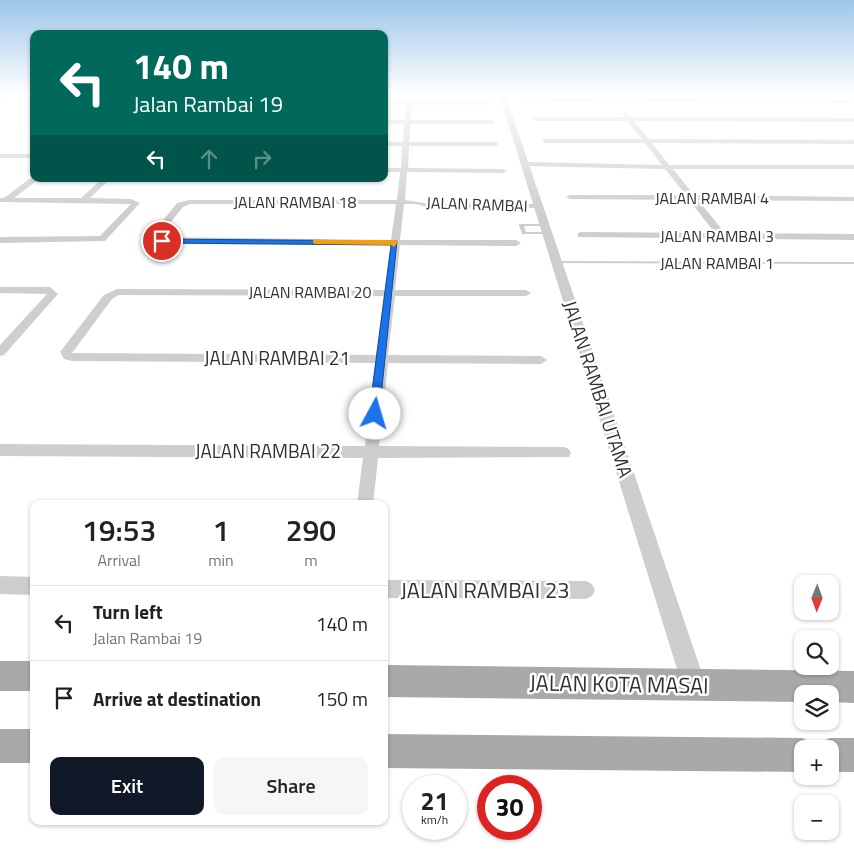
<!DOCTYPE html>
<meta charset="utf-8">
<style>
:root{--surface:#fff;--page:#f6f6f6;--text:#222;--muted:#767676;--line:#e0e0e0;--accent:#111827}
body{margin:0;font-family:"Titillium Web",sans-serif;background:var(--page);color:var(--text);height:100vh;display:flex;flex-direction:column;font-size:19px;white-space:nowrap}
*{box-sizing:border-box;margin:0}
p{font-size:16px;color:var(--muted)}
.icon{flex:none;width:28px;height:28px;fill:none;stroke:currentColor;stroke-width:2;stroke-linecap:round;stroke-linejoin:round}
.map{position:relative;flex:1;overflow:hidden}
.sheet{position:absolute;left:30px;top:500px;width:358px;height:325px;display:flex;flex-direction:column;background:var(--surface);border-radius:10px;box-shadow:0 1px 4px #0004}
.sheet>*{flex:none}
.hud{position:absolute;left:30px;top:30px;width:358px;height:152px;border-radius:10px;box-shadow:0 1px 4px #0004;background:#00695c;color:#fff;overflow:hidden}
.needle{width:32px;rotate:181deg}
.tools{position:absolute;left:794px;top:575px;display:grid;gap:10px}
.tools a{display:grid;place-items:center;width:45px;height:45px;border-radius:10px;background:var(--surface);box-shadow:0 1px 4px #0004;font-size:25px}
.speed{position:absolute;left:402px;top:775px;display:flex;gap:10px;font-size:25px;font-weight:700;text-align:center}
.speed>*{display:grid;place-content:center;width:65px;height:65px;border-radius:50%;background:var(--surface);box-shadow:0 1px 4px #0004;line-height:1}
.speed small{font-size:12px;font-weight:400}
.speed .limit{border:8px solid #d22;background:#fff;color:#111}
.pin{position:absolute;display:grid;place-items:center;width:42px;height:42px;color:#fff;margin:-21px;border:2px solid #fff;border-radius:50%;box-shadow:0 1px 5px #0007}
.me{position:absolute;width:55px;margin:-28px;rotate:6deg;stroke-linejoin:round;filter:drop-shadow(0 0 4px #0008)}
.turn{display:flex;align-items:center;gap:18px;height:105px;padding:0 20px;font-size:22px}
.turn .icon{width:65px;height:65px;stroke-width:2.5}
.turn b{display:block;font-size:35px;line-height:42px}
.lanes{display:flex;align-items:center;height:48px;padding:0 20px;background:#0003;justify-content:center;gap:25px;direction:ltr}
.lanes .off{opacity:.35}
.eta{display:flex;justify-content:space-evenly;align-items:center;height:85px;text-align:center}
.eta b{font-size:30px;font-weight:600;line-height:35px}
.cta{display:flex;gap:10px;margin-top:auto;padding:10px 20px}
.cta a{flex:1;height:58px;border-radius:10px;background:var(--accent);color:#fff;font-size:20px;font-weight:600;line-height:58px;text-align:center}
.cta a+a{background:var(--page);color:var(--text)}
ul{padding:0;list-style:none}
li{display:flex;align-items:center;gap:15px;height:75px;padding:0 20px;border-top:1px solid var(--line)}
li div{flex:1}
li b{display:block;font-size:19px}
li em{font-style:normal}
.map>svg:first-child{display:block}
.lines{fill:none;stroke-linecap:round;stroke-linejoin:round}
.service{fill:#cecece;fill-rule:evenodd}
.minor{fill:#cecece;fill-rule:evenodd}
.tertiary{fill:#cecece;fill-rule:evenodd}
.primary{fill:#a9a9a9;fill-rule:evenodd}
.route{fill:#1a73e8;stroke:#114b97}
.slow{fill:#f59e0b}
.labels{text-anchor:middle;stroke-width:5;stroke-linejoin:round;paint-order:stroke}
.far-street-label{font-size:16px;fill:#313131;stroke:#fff}
.street-label{font-size:19px;fill:#313131;stroke:#fff}
.near-street-label{font-size:22px;fill:#313131;stroke:#fff}
</style>
<div class="map">
<svg width="854" height="855" viewBox="0 0 854 855">
<rect width="100%" height="100%" fill="#fff"/>
<g class="lines">
<path class="service" d="M28,94h3l-3,3h6v2h-10z
M488,94h2l1,5 -6,2 -101,-1v-2l101,1 4,-1z
M519,224h27v1l-2,1h-20l2,6h21l2,1 -2,1h-25l-3,-9z
M554,261l300,1v2l-298,-1h-2z"/>
<path class="minor" d="M527,98l326,2 1,3 -329,-2z
M384,101l105,1 -2,3h-75l-1,15h81l3,2 -3,2h-81l-2,18h87l3,2 -3,2h-87l-1,22 95,1 4,2 -4,2 -96,-1 -2,28 26,4h107l4,2 -4,2h-107l-15,-4h-12l-4,36h116l5,3 -5,3 -116,-1 -5,45h131l5,3 -5,3h-131l-7,59 153,1 6,4 -6,4 -153,-1 -9,83 185,1 5,2 2,4 -2,4 -191,1 -5,46h-16l6,-46 -363,-2v-12l365,2 10,-83 -303,-2 -8,-2 -4,-7 44,-57 13,-6 268,1 6,-45 -231,-1 -11,-6 28,-35 12,-3h208l3,-28h-16v-4h17l1,-22h-18v-4h19l1,-18h-20v-4h21l1,-15h-22zM190,204h206l-5,36 -232,-3 24,-30zM119,295l265,1 -8,59 -304,-2 40,-54z
M625,112l6,5 223,1v4l-220,-1 15,18 205,1v4l-202,-1 17,22h185v4h-181l21,26 160,2v4l-156,-1 27,33 129,1v6l-276,-3v-4l3,-1 134,1 -26,-33 -119,-1 -4,-2 4,-2h116l-21,-26 -141,-3 -4,-2 4,-2 138,3 -17,-22h-100l-3,-2 3,-2h97l-15,-18h-91l-3,-2 3,-2h89l-3,-3z
M0,154h34v4h-34z
M32,177l7,2 -25,19h67l21,-19h8l-20,19 41,1 9,4 -35,38 -105,2v-6l100,-1 31,-32 -131,-2v-4h4z
M0,287h50l8,7 -54,61 -4,1v-11l47,-51 -47,-1z
M0,576l34,1v18l-34,-1z
M384,580l202,1 6,3 3,6 -3,6 -6,3 -202,-1z"/>
<path class="tertiary" d="M5,94h8l-13,7v-5z
M499,94h6l201,591 -4,8 -8,4 -8,-4 -4,-8z"/>
<path class="primary" d="M0,661h34v30h-34z
M384,665l470,6v32l-24,-1v-8h-28v8l-418,-5z
M0,729h34v34h-34z
M384,734l418,4 12,5 2,5 2,-5 12,-5h24v34h-24v-23h-28v23l-418,-4z"/>
</g>
<linearGradient id="sky" x2="0" y2="1"><stop stop-color="#9cc6ea"/><stop offset="0.44" stop-color="#fff"/><stop offset="1" stop-color="#fff" stop-opacity="0"/></linearGradient>
<rect width="854" height="214" fill="url(#sky)"/>
<path class="route" d="M159,239l238,2 -18,176 -4,2 -6,-5 22,-169 -229,-2 -4,-2z"/>
<path class="slow" d="M313,240h82l3,2 -4,5 -3,-2 -76,-1 -2,-1z"/>
<g class="labels">
<g class="far-street-label">
<text x="712" y="204">JALAN RAMBAI 4</text>
<text x="295" y="208">JALAN RAMBAI 18</text>
<text transform="translate(477 204) rotate(2)" y="6">JALAN RAMBAI</text>
<text x="717" y="242">JALAN RAMBAI 3</text>
<text x="717" y="269">JALAN RAMBAI 1</text>
<text x="310" y="298">JALAN RAMBAI 20</text>
</g>
<g class="street-label">
<text x="277" y="365">JALAN RAMBAI 21</text>
<text transform="translate(598 389) rotate(72)" y="7">JALAN RAMBAI UTAMA</text>
<text x="268" y="458">JALAN RAMBAI 22</text>
</g>
<g class="near-street-label">
<text x="485" y="598">JALAN RAMBAI 23</text>
<text transform="translate(619 684) rotate(1)" y="8">JALAN KOTA MASAI</text>
</g>
</g>
</svg>
<div class="tools">
<a><svg class="needle" viewBox="-14 -14 28 28"><path d="M0-13l5 13h-10z" fill="#e53935"/><path d="M0 13l5-13h-10z" fill="#767676"/></svg></a>
<a><svg class="icon" aria-label="search" viewBox="0 0 24 24"><circle cx="10" cy="10" r="6"/><path d="M15 15l6 6"/></svg></a>
<a><svg class="icon" aria-label="layers" viewBox="0 0 24 24"><path d="M12 4l9 5-9 5-9-5zM3 14l9 5 9-5"/></svg></a>
<a>+</a>
<a>−</a>
</div>
<div class="speed"><div>21<small>km/h</small></div><div class="limit">30</div></div>
<div class="pin" style="left:162px;top:241px;background:#d93025"><svg class="icon" aria-label="arrive" viewBox="0 0 24 24"><path d="M6 21V4h12l-3 4 3 4H6"/></svg></div>
<svg class="me" style="left:375px;top:414px" viewBox="-20 -20 40 40"><circle r="19" fill="#fff"/><path d="M0-13L10 11 0 6-10 11z" fill="#1a73e8"/></svg>
<div class="hud">
<div class="turn"><svg class="icon" aria-label="left" viewBox="0 0 24 24"><path d="M17 20v-9H6M10 6l-5 5 5 5"/></svg><div><b>140 m</b>Jalan Rambai 19</div></div>
<div class="lanes"><svg class="icon" aria-label="left" viewBox="0 0 24 24"><path d="M17 20v-9H6M10 6l-5 5 5 5"/></svg><svg class="icon off" aria-label="ahead" viewBox="0 0 24 24"><path d="M12 20V5M6 11l6-6 6 6"/></svg><svg class="icon off" aria-label="right" viewBox="0 0 24 24"><path d="M7 20v-9h11M14 6l5 5-5 5"/></svg></div>
</div>
<section class="sheet">
<div class="eta">
<div><b>19:53</b><p>Arrival</p></div>
<div><b>1</b><p>min</p></div>
<div><b>290</b><p>m</p></div>
</div>
<ul>
<li><svg class="icon" aria-label="left" viewBox="0 0 24 24"><path d="M17 20v-9H6M10 6l-5 5 5 5"/></svg><div><b>Turn left</b><p>Jalan Rambai 19</p></div><em>140 m</em></li>
<li><svg class="icon" aria-label="arrive" viewBox="0 0 24 24"><path d="M6 21V4h12l-3 4 3 4H6"/></svg><div><b>Arrive at destination</b></div><em>150 m</em></li>
</ul>
<div class="cta"><a>Exit</a><a>Share</a></div>
</section>
</div>
